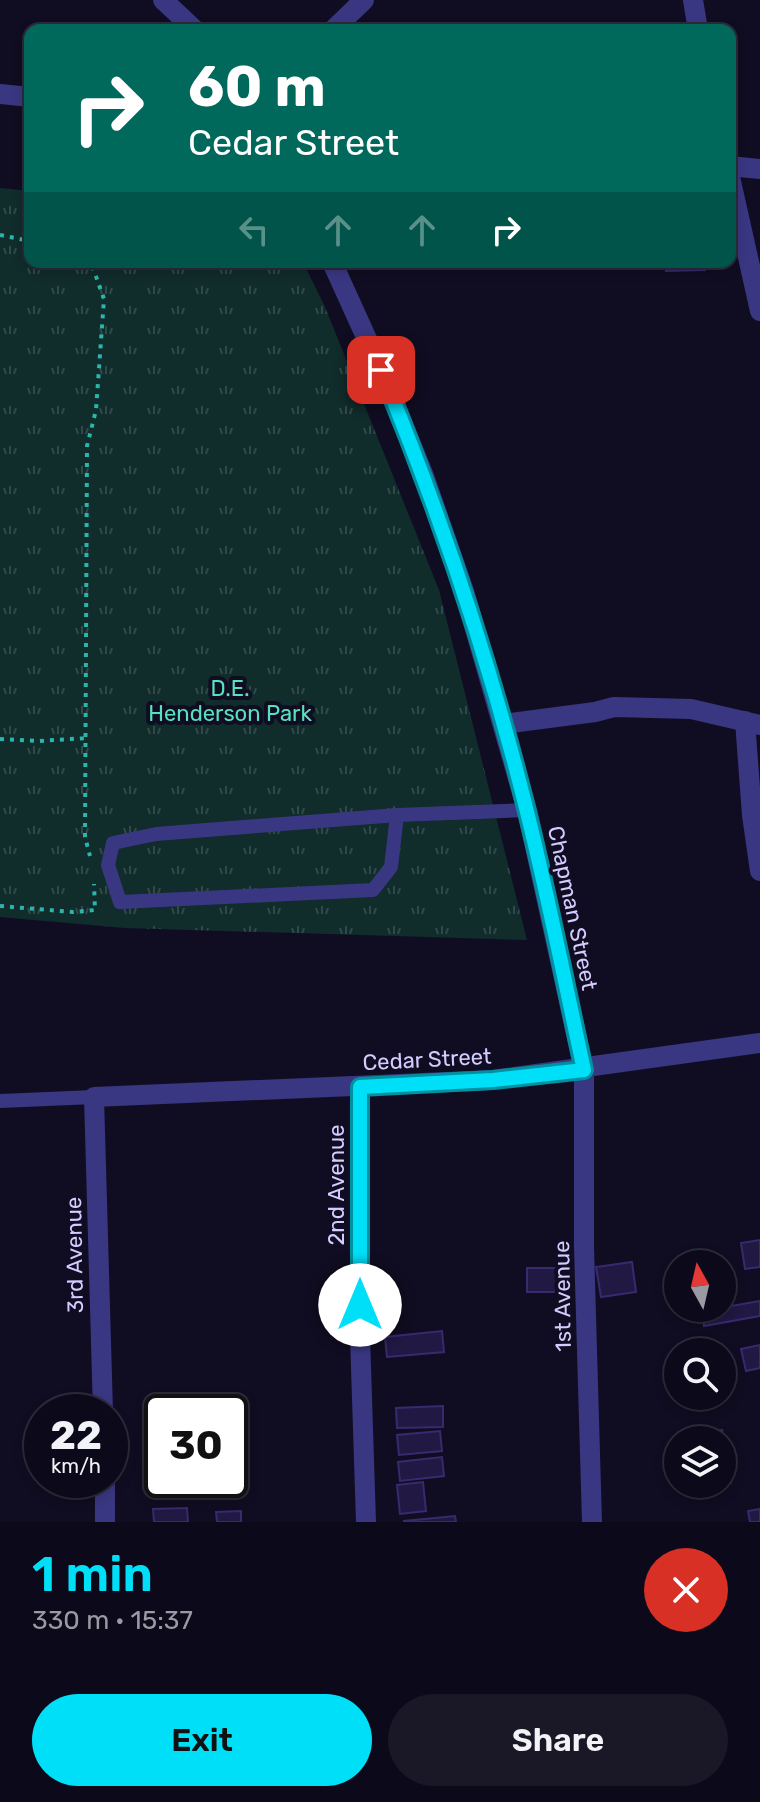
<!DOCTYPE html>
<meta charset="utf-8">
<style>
:root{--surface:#0c0a1a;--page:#1a1827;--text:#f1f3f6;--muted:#9a9aa2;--line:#2c2b39;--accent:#00dff8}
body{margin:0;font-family:Rubik,sans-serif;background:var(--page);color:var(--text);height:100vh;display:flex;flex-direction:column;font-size:30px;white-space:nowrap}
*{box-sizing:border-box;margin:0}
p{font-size:26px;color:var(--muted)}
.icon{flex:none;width:44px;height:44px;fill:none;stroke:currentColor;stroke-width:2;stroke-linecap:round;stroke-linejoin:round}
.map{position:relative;height:1522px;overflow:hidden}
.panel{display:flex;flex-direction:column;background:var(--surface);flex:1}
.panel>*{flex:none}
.top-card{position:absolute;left:24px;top:24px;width:712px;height:244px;border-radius:16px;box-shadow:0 4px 12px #0003,0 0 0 2px var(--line);background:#00695c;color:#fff;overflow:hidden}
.needle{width:52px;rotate:352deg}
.buttons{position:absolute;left:664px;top:1250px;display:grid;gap:16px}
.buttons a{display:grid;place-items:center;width:72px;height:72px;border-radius:50%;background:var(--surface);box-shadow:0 4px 12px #0003,0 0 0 2px var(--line);font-size:40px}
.speed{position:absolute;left:24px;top:1394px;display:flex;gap:16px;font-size:40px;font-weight:700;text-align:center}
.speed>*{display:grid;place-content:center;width:104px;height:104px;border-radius:50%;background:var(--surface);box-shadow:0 4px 12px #0003,0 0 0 2px var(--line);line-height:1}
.speed small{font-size:20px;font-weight:400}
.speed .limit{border:4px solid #111;border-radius:12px;background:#fff;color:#111}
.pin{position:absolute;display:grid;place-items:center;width:68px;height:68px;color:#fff;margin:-34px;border-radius:16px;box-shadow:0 4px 12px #0006}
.me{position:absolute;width:88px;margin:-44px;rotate:0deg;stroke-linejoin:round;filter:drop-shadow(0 0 6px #0008)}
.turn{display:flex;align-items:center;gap:28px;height:168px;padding:0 32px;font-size:36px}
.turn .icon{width:104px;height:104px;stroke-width:2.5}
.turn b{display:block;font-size:56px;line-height:68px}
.lanes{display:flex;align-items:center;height:76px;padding:0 32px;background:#0003;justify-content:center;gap:40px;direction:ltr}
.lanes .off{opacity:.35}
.round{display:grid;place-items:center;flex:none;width:84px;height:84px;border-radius:42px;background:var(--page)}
.headline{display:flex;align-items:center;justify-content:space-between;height:136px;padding:0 32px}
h1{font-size:48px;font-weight:600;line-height:60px;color:var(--accent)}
.button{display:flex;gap:16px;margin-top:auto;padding:16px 32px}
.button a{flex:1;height:92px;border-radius:48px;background:var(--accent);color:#111;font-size:32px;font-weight:600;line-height:92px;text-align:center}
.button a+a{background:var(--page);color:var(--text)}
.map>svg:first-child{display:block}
.park{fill:url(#park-tufts)}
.building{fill:#211843;stroke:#382a6f;stroke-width:2}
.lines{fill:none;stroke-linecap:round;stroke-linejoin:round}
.path{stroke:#2bb5ad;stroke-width:4;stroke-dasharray:4 6;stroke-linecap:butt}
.lane{stroke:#3a3782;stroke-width:14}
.street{stroke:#3a3782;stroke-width:20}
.route-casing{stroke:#0091a1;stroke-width:20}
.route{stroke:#00dff8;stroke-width:14}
.labels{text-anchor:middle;stroke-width:8;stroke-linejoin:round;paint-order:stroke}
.park-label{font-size:22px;fill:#57e1bf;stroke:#100d22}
.street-label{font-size:22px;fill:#d3cdff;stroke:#100d22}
</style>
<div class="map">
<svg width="760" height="1522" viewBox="0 0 760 1522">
<defs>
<pattern id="park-tufts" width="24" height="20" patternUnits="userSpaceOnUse" patternTransform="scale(2)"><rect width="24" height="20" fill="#102c2b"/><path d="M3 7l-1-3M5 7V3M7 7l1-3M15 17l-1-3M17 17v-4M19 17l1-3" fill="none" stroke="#32494b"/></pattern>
</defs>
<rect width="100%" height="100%" fill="#100d22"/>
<path class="park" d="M0,188l30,3v71h273l22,45 114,283 88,350 -402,-12 -125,-11z"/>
<path class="building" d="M666,262h38l1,8 -39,1z
M760,1240v27l-15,2 -4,-26z
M632,1262l4,30 -35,5 -5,-30z
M527,1268h39v24h-39z
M760,1301v15l-56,10 -2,-15z
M442,1331l2,21 -57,5 -2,-20z
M760,1345v23l-14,3 -5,-22z
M443,1406v21l-46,1 -1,-20z
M158,1417h4v32h-3z
M722,1430l9,53 -26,5 -1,-4h18v-44h-26l-1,-5z
M440,1431l2,20 -43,4 -2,-20z
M442,1457l2,19 -44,5 -2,-19z
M423,1482l3,29 -26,3 -3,-29z
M187,1508l1,14h-34l-1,-13z
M760,1509v13h-10l-2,-11z
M241,1511v11h-24l-1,-10z
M455,1516l1,6h-52v-1z"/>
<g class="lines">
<path class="path" d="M0,235l30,6
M83,262l10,6 11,31 -8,111 -9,36 -2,391 5,19
M0,739l39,2 48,-3
M0,906l73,6 22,-2 -1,-26"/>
<path class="lane" d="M397,815l-6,52 -18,23 -253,12 -12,-37 5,-22 43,-9 241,-19 130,-5
M0,1101l94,-4"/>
<path class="street" d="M163,0l32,30
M693,0l5,30
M333,30l31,-30
M0,94l30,3
M730,166l30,3
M730,177l30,134
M332,262l49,108 43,106 40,115 63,219 57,260v177l8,275
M745,721l7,94 8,56
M503,724l92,-12 19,-5 77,2 69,16
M360,1087v249l6,186
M103,1412l-9,-315 399,-17 267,-37
M105,1480v42"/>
</g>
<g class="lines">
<defs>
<path id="route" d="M360,1305v-218l133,-7 91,-10c-19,-87 -36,-175 -58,-262 -37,-149 -86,-295 -145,-438"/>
</defs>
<use href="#route" class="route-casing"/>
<use href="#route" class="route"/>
</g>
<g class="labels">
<g class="park-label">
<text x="230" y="696">D.E.<tspan x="230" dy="25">Henderson Park</tspan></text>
</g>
<g class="street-label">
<text transform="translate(573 908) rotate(78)" y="8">Chapman Street</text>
<text transform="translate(427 1059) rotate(-3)" y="8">Cedar Street</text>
<text transform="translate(336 1185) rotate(-90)" y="8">2nd Avenue</text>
<text transform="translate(74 1255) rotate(-91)" y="8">3rd Avenue</text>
<text transform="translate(562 1296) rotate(-91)" y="8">1st Avenue</text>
</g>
</g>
</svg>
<div class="buttons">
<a><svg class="needle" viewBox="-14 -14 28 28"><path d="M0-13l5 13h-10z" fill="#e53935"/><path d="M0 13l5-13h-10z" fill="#9a9aa2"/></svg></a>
<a><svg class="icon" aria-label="search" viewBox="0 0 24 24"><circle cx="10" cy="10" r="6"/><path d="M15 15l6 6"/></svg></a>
<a><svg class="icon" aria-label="layers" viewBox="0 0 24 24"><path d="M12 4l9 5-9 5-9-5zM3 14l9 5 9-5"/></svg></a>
</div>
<div class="speed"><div>22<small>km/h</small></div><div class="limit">30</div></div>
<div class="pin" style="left:381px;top:370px;background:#d93025"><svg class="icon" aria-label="arrive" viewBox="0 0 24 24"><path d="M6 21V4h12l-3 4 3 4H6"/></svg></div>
<svg class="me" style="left:360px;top:1305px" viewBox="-20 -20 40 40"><circle r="19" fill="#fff"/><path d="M0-13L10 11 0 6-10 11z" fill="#00dff8"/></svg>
<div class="top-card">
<div class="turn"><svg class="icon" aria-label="right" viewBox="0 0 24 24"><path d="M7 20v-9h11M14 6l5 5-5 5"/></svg><div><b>60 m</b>Cedar Street</div></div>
<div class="lanes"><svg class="icon off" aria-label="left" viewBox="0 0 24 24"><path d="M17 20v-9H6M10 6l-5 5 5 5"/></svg><svg class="icon off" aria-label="ahead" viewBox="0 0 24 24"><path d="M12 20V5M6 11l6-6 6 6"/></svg><svg class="icon off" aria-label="ahead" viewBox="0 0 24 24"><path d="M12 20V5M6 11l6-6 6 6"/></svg><svg class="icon" aria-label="right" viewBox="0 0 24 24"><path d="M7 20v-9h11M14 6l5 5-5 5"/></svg></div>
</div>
</div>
<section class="panel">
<div class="headline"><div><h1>1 min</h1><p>330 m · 15:37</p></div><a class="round" style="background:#d93025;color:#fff"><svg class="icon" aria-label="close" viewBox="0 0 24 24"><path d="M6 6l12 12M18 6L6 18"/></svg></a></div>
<div class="button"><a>Exit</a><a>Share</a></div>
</section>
